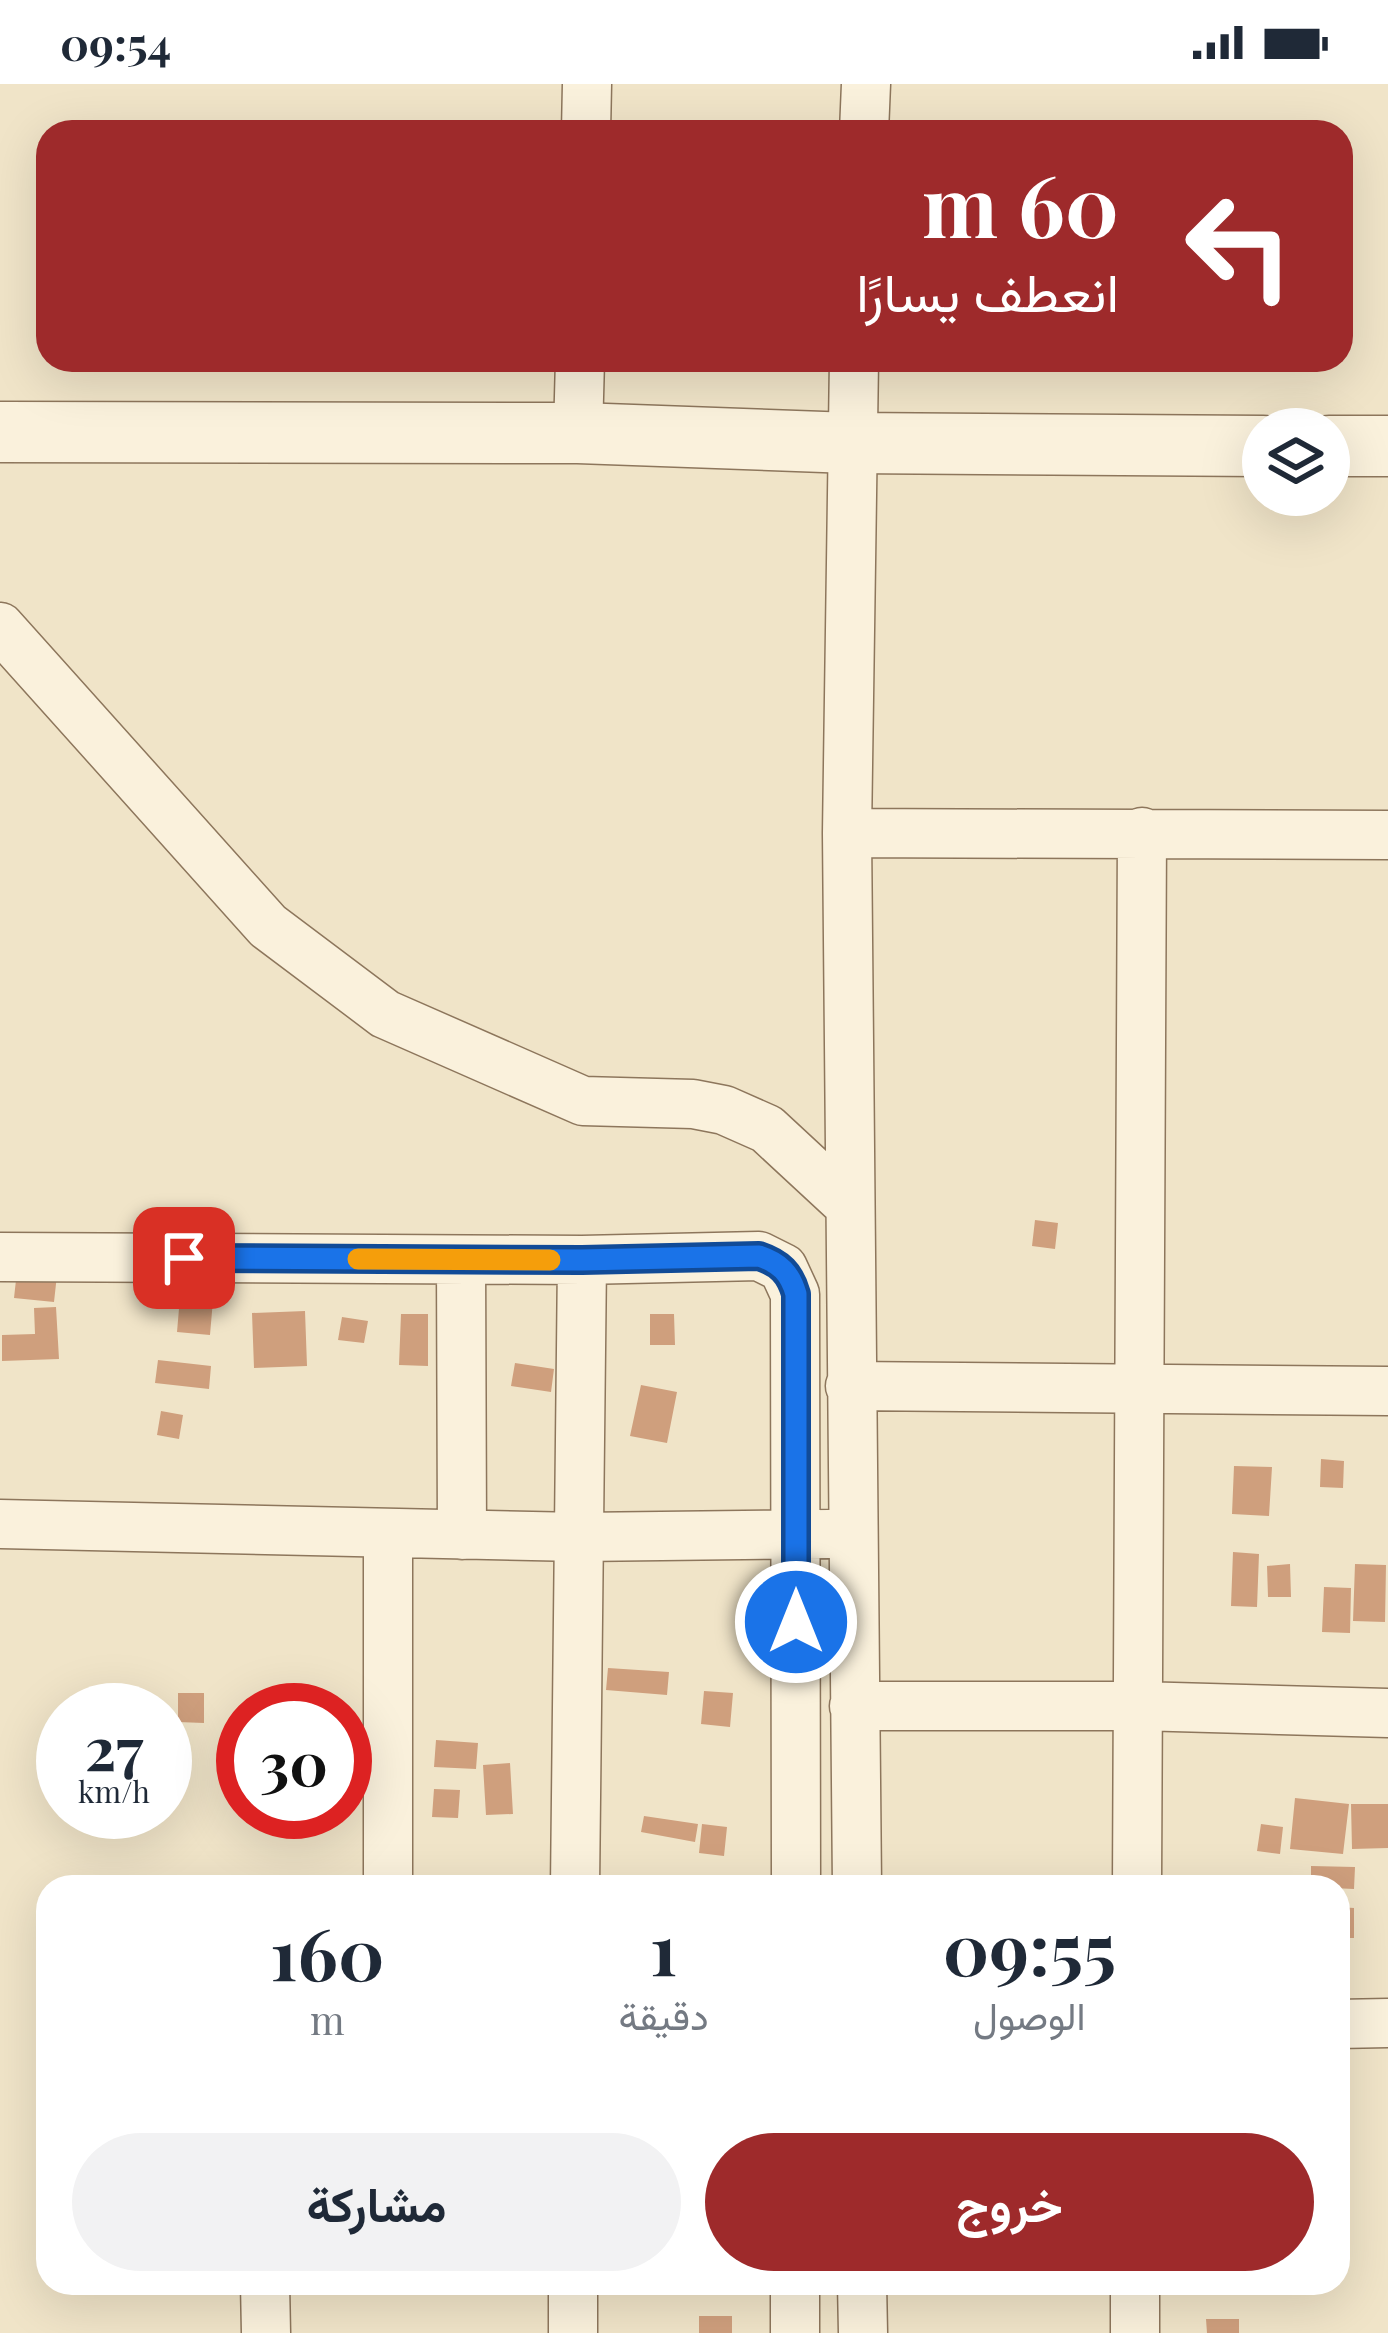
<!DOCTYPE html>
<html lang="ar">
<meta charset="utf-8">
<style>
:root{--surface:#fff;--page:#f2f2f3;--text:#1f2937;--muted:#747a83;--accent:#9e2a2b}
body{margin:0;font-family:"Playfair Display",Vazirmatn,serif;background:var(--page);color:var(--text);direction:rtl;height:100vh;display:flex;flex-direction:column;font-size:45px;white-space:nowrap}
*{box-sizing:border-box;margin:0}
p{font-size:39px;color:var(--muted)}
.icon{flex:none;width:66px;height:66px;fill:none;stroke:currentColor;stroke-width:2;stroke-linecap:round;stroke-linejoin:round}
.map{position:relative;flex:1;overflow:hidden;direction:ltr}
.drawer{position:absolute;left:36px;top:1791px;width:1314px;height:420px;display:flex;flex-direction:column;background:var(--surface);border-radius:36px;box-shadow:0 12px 48px #0002;direction:rtl}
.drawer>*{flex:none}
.banner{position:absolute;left:36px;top:36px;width:1317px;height:252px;border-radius:36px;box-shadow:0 12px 48px #0002;direction:rtl;background:#9e2a2b;color:#fff;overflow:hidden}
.tools{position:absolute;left:1242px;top:324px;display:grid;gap:24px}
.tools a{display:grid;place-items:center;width:108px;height:108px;border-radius:50%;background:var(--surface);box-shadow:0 12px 48px #0002;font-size:60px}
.speed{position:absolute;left:36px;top:1599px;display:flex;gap:24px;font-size:60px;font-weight:700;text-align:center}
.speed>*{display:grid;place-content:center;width:156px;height:156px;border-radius:50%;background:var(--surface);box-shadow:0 12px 48px #0002;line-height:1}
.speed small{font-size:30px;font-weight:400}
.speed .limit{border:18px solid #d22;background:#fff;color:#111}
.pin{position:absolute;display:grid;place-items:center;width:102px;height:102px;color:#fff;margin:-51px;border-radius:24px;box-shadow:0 6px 18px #0006}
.me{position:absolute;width:132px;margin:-66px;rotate:0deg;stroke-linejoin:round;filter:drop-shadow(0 0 9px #0008)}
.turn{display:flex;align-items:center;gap:42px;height:252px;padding:0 36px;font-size:54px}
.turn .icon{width:156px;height:156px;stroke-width:2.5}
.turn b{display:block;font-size:84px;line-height:102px}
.eta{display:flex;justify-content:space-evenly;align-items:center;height:204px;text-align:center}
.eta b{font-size:72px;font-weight:700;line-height:84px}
.button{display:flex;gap:24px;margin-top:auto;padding:24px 36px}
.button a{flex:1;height:138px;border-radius:72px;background:var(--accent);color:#fff;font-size:48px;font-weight:700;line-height:138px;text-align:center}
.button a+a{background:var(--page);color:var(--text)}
.status{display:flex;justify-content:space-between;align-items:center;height:84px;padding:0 60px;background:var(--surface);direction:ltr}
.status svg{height:33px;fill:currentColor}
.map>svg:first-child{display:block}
.building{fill:#cf9f7d}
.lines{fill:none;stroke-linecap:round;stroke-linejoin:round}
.minor-casing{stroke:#8d765c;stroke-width:51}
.tertiary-casing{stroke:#8d765c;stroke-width:63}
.minor{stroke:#faf1dc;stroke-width:48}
.tertiary{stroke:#faf1dc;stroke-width:60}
.route-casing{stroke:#114b97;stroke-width:30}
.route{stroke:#1a73e8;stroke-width:21}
.slow{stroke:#f59e0b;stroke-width:21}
</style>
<div class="status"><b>09:54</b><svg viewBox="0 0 49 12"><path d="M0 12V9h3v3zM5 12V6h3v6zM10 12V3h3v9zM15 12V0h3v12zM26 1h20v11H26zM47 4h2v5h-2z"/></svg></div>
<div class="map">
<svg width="1388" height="2249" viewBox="0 0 1388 2249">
<rect width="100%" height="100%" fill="#f0e4c8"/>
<path class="building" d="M1035,1136l23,3 -3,26 -23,-3z
M18,1178l40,4 -4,36 -40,-4z
M183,1178l33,3 -6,70 -33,-3z
M56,1223l3,52 -57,2v-26l33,-1 -1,-26z
M305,1227l2,55 -53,2 -2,-55z
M401,1230h27v52l-29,-1z
M650,1230h24l1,31h-25z
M342,1233l26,4 -4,22 -26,-3z
M158,1276l53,6 -2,23 -54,-6z
M515,1279l39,6 -3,23 -40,-6z
M641,1301l36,7 -10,51 -37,-7z
M161,1327l22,4 -4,24 -22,-4z
M1321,1375l23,2 -1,27 -23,-1z
M1234,1382l38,1 -3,49 -37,-2z
M1233,1468l26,2 -2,53 -26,-1z
M1290,1480l1,33h-23l-1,-31z
M1355,1480l31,1 -1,57 -32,-1z
M1324,1503l27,1 -1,45 -28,-1z
M608,1584l61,4 -2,23 -61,-5z
M704,1607l29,2 -3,34 -29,-3z
M178,1609h26v30l-26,-1z
M436,1656l42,3 -2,26 -42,-2z
M510,1679l3,51 -27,1 -3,-50z
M434,1705l26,1 -2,28 -26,-1z
M1295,1714l54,6 -6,50 -53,-5z
M1351,1720h37v44l-36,1z
M644,1732l54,8 -3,18 -54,-10z
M702,1740l25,3 -3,29 -25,-3z
M1261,1740l22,3 -3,27 -23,-3z
M1311,1782l44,1 -1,22 -43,-2z
M1338,1823l16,1v30h-16z
M699,2232h33v17h-33z
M1206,2235h33v14h-32z"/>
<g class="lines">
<defs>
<path id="minor" d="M586,48l1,-48
M864,48l2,-48
M854,276l-7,473 10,1054
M578,349l2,-73
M0,543l268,299 117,88 198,87 110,3 31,6 43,19 82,76
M847,749l541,2
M0,1173l582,3 177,-4 24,12 12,26 1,593
M461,1176l1,275
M850,1302l538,5
M0,1440l579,13 250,-3
M854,1622h284l250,7
M388,1803v-354
M575,1803l7,-627
M1137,1803l5,-1055
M1338,1940l50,-1
M265,2199l1,50
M573,2199v50
M862,2199l1,50
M795,2249v-50
M1135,2249v-50"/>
<path id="tertiary" d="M0,348l578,1 273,10 412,3
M1329,362h59"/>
</defs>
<use href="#minor" class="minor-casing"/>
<use href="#tertiary" class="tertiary-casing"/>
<use href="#minor" class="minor"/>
<use href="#tertiary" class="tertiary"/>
</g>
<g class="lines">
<defs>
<path id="route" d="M184,1174l398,2 177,-4c21,7 31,17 37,38v328"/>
</defs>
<use href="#route" class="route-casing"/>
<use href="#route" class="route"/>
<path class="slow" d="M358,1175l192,1"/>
</g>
</svg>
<div class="tools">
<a><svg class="icon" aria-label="layers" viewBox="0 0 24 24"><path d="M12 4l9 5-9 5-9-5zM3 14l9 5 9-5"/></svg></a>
</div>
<div class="speed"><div>27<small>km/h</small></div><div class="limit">30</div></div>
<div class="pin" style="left:184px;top:1174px;background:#d93025"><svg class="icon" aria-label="arrive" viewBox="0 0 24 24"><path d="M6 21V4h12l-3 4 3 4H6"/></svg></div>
<svg class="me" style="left:796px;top:1538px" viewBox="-20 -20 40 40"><circle r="17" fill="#1a73e8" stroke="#fff" stroke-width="3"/><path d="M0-11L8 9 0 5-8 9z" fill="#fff"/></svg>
<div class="banner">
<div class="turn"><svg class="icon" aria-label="left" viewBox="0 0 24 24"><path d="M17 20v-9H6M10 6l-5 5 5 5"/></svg><div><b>60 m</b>انعطف يسارًا</div></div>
</div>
<section class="drawer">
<div class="eta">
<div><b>09:55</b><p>الوصول</p></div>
<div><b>1</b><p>دقيقة</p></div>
<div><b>160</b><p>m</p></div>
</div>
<div class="button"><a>خروج</a><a>مشاركة</a></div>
</section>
</div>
